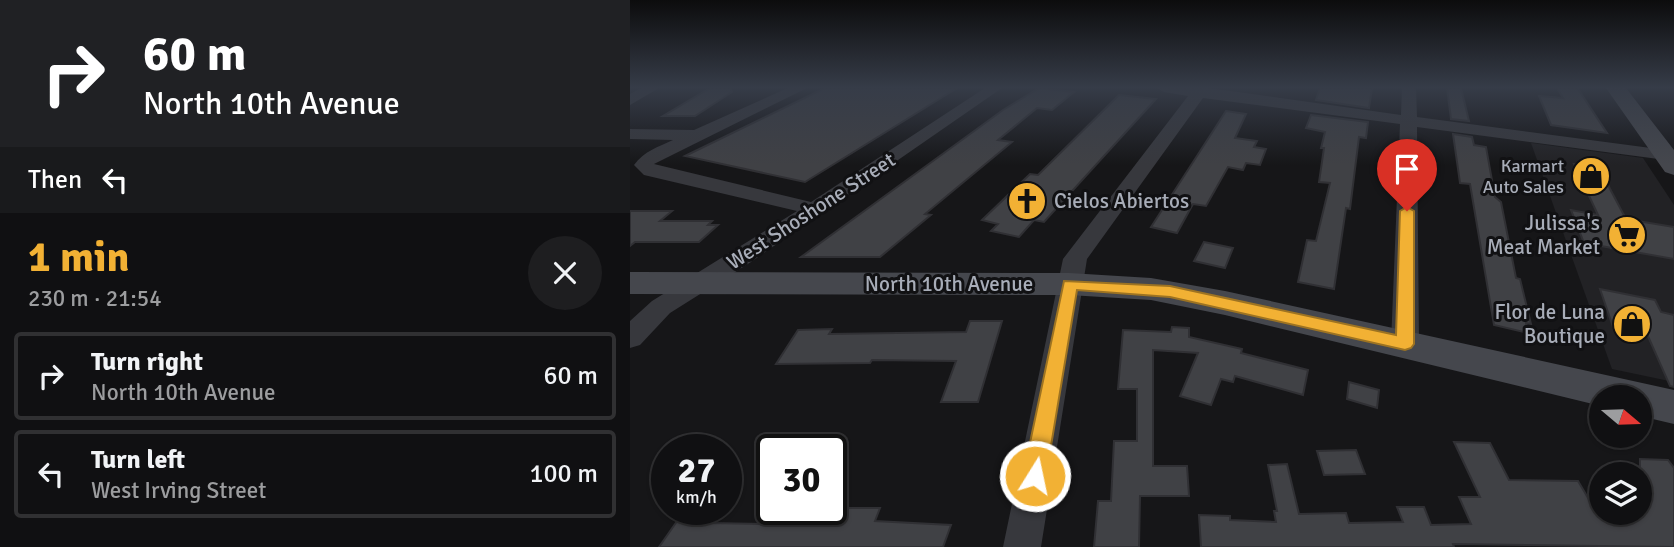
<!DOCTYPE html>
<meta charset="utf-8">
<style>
:root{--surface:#101012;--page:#1e1e20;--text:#f1f3f6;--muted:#9c9d9f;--line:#303032;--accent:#f2b134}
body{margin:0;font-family:Signika,sans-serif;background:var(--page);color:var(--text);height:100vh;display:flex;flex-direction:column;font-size:26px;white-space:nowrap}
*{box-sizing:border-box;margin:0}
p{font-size:23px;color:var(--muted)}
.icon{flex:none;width:38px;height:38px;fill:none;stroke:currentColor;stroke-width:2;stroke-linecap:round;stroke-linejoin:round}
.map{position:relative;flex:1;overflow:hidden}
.details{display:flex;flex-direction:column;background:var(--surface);width:630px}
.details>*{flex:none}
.top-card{background:#202124;color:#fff;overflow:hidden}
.needle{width:46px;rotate:109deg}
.fabs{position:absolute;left:959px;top:385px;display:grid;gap:14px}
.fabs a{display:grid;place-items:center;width:63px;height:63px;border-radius:50%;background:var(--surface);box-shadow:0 2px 5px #0004,0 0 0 2px var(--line);font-size:35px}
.speed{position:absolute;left:21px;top:434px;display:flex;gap:14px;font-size:35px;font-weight:700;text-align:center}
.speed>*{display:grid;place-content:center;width:91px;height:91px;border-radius:50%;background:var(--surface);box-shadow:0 2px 5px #0004,0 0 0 2px var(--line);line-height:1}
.speed small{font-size:18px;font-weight:400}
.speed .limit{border:4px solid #111;border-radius:10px;background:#fff;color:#111}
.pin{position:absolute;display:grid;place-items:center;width:60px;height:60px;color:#fff;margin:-72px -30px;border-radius:50% 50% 50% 0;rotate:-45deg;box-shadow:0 0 7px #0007}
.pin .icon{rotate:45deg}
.me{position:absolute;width:77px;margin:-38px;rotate:10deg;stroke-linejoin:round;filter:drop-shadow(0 0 5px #0008)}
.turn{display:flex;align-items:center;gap:24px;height:147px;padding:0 28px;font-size:32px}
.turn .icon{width:91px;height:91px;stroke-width:2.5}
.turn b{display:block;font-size:49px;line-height:60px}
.then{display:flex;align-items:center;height:66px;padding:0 28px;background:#0003;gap:14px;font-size:26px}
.round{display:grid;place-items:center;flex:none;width:74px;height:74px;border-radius:37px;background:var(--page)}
.summary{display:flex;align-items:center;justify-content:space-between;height:119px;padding:0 28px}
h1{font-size:42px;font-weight:800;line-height:52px;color:var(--accent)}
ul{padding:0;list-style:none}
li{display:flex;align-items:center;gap:21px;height:88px;margin:0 14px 10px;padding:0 14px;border:4px solid var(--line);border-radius:7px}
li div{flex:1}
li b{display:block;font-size:26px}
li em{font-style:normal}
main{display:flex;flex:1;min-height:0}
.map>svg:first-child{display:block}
.built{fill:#222225}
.building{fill:#404145;stroke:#303034;stroke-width:2}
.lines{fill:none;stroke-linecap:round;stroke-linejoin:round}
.street{fill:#37383d;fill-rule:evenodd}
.secondary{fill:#45474d;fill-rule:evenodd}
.route{fill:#f2b134;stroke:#9d7322;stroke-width:2}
.labels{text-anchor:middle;stroke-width:6;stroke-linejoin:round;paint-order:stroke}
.far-poi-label{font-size:18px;fill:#a8adb8;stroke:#111113;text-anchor:end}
.poi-label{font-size:21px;fill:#a8adb8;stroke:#111113;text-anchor:end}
.street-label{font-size:21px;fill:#a8adb8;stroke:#111113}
</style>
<main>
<section class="details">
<div class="top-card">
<div class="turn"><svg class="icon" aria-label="right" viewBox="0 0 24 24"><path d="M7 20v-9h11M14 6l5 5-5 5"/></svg><div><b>60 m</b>North 10th Avenue</div></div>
<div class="then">Then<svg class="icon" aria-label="left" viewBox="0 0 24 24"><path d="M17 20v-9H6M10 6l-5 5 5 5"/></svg></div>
</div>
<div class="summary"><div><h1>1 min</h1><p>230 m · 21:54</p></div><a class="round"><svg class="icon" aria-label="close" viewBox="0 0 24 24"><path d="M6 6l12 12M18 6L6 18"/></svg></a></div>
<ul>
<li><svg class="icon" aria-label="right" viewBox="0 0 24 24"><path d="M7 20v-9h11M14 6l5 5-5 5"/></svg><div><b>Turn right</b><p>North 10th Avenue</p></div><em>60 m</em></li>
<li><svg class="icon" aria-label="left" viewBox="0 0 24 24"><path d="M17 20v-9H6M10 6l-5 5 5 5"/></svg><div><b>Turn left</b><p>West Irving Street</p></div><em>100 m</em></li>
</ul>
</section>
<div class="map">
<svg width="1044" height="547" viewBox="0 0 1044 547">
<rect width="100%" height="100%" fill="#161618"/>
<path class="built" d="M901,143l112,15 31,47v177l-62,-13z"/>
<path class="building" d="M80,88h20l2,4 -37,24h-32z
M195,88h132l-152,94 -120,-26z
M409,88l35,4 -22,18 -15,-2 -39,32 14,2 -87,72 6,1 -51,42h-79l202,-147z
M690,88h52l-3,20 -53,-8z
M817,88h14l8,33 -18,-2z
M927,88l21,1 29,44 -56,-8 -12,-29 24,2z
M489,95l37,4 -112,123 -10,-2 -15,17 -28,-6 7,-7 -16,-4 48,-46 8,1z
M596,111l20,3 -11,24 22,3 -3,6 12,2 -6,16 -14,-2 -3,7 -15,-3 -22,39 -13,-2 -16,29 -26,-6z
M681,115l57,7 -2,16 -7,-1 -9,72 -4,-1 -12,81 -36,-7 9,-42 9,1 14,-58 -11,-1 5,-34h-3l4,-16 -19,-4z
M823,134l19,3 2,8 12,2 9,50 6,5 15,76 4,1 11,45 -5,-1 2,10 -34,-8 -24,-141 -10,-1z
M944,164l25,4 27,51 48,8v32l-90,-16 -13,-33 27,5z
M0,211h42l-12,10h52l-4,4h10l-19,17h-64l-5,4z
M574,242l29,6 -8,20 -31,-7z
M970,289l55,11 6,12 13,3v72l-4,-1 -23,-52 -34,-7z
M340,321h32l-24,81h-37l15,-41 -84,-1 -2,3 -94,1 22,-34 34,-1 -3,5 137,-2z
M542,327l17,1v9l53,12 -1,4 67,17 -5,25 -68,-19 -2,6 -12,-3 -10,26 -31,-9 18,-43 -45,-3v116h34l2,30h-49l-1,51h-45l4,-46h13l3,-60h23v-52h-19l5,-59 48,2z
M719,382l30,8 -2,18 -30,-9z
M824,442l36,1 19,37 69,1 19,32h43v-54l28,1 6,8v79l-221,-3 1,3h-253l-2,-32 31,1v4l46,2 -2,-11h3l-9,-46 19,-1 12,50 47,-1 3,10 54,-1 -6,-15h27l7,18 40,-1 -12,-27h21z
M726,450l9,24 -41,1 -7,-24z
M203,508h47l-5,13 76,4 -8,22h-284l21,-30h32l-4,6 118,2z"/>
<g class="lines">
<path class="street" d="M11,88h18l-29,17v-11z
M158,88h19l-153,76 157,38 174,-114h17l-251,174 -81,51 -30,32 -10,3v-27l22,-20 145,-90 -153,-36 -10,-10c10,-14 24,-18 39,-25l-43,-1v-10l64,1z
M527,88h52l192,27 1,-27h14l1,29 249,33 6,1 2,6 -8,3 -249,-33 2,216 -4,7 -10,3 -10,-3 -4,-7 9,-219 -197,-26 -116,161 -46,288h-38l60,-288 125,-163 -24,-4z"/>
<path class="secondary" d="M976,88h20l48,62v25l-9,-3z
M0,272l439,1 82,5 74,13 449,99v34l-34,-8v-19h-39v9l-376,-91 -74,-15 -82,-5 -439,-1z"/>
</g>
<linearGradient id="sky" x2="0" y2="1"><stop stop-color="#0c0c0d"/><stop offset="0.53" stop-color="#363c48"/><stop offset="1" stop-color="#363c48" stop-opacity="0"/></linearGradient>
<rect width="1044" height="165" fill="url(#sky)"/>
<path class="route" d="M777,207l7,4v133l-3,4 -6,2 -235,-53 -93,-7 -31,186 -3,7 -8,4 -8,-4 -4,-7 41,-195 106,5 226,49 4,-124z"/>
<defs>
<symbol id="shop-disc" viewBox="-11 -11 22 22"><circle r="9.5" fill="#f2b134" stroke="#111113"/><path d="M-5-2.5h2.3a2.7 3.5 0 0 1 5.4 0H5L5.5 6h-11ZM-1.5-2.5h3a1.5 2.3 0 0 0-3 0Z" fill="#111"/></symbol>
<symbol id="church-disc" viewBox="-11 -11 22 22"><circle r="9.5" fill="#f2b134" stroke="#111113"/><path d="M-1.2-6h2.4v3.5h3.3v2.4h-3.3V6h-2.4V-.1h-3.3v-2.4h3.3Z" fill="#111"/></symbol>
<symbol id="supermarket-disc" viewBox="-11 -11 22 22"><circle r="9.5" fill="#f2b134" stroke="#111113"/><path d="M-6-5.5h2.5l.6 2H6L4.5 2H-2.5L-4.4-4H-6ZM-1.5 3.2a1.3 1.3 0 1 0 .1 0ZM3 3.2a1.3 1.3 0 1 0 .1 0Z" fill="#111"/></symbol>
</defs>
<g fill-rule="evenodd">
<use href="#shop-disc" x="939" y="154" width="44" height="44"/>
<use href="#church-disc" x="375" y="179" width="44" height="44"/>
<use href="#supermarket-disc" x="975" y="213" width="44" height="44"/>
<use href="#shop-disc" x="980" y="302" width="44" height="44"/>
</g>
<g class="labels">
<g class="far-poi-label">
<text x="934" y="172">Karmart<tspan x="934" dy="21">Auto Sales</tspan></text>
</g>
<g class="poi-label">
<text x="424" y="208" text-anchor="start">Cielos Abiertos</text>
<text x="970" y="230">Julissa's<tspan x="970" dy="24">Meat Market</tspan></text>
<text x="975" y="319">Flor de Luna<tspan x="975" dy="24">Boutique</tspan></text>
</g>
<g class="street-label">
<text transform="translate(181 211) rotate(-33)" y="7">West Shoshone Street</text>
<text x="319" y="291">North 10th Avenue</text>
</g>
</g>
</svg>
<div class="fabs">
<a><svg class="needle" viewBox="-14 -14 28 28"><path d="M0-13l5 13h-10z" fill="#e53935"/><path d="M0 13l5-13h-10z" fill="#9c9d9f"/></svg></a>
<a><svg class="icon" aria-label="layers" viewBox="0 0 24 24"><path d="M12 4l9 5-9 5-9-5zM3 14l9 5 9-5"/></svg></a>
</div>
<div class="speed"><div>27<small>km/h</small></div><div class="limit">30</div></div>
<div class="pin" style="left:777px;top:211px;background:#d93025"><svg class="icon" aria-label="arrive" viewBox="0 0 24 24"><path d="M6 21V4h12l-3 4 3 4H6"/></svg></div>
<svg class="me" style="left:405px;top:476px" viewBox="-20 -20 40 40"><circle r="17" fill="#f2b134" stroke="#fff" stroke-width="3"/><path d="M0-11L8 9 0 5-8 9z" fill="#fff"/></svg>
</div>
</main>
